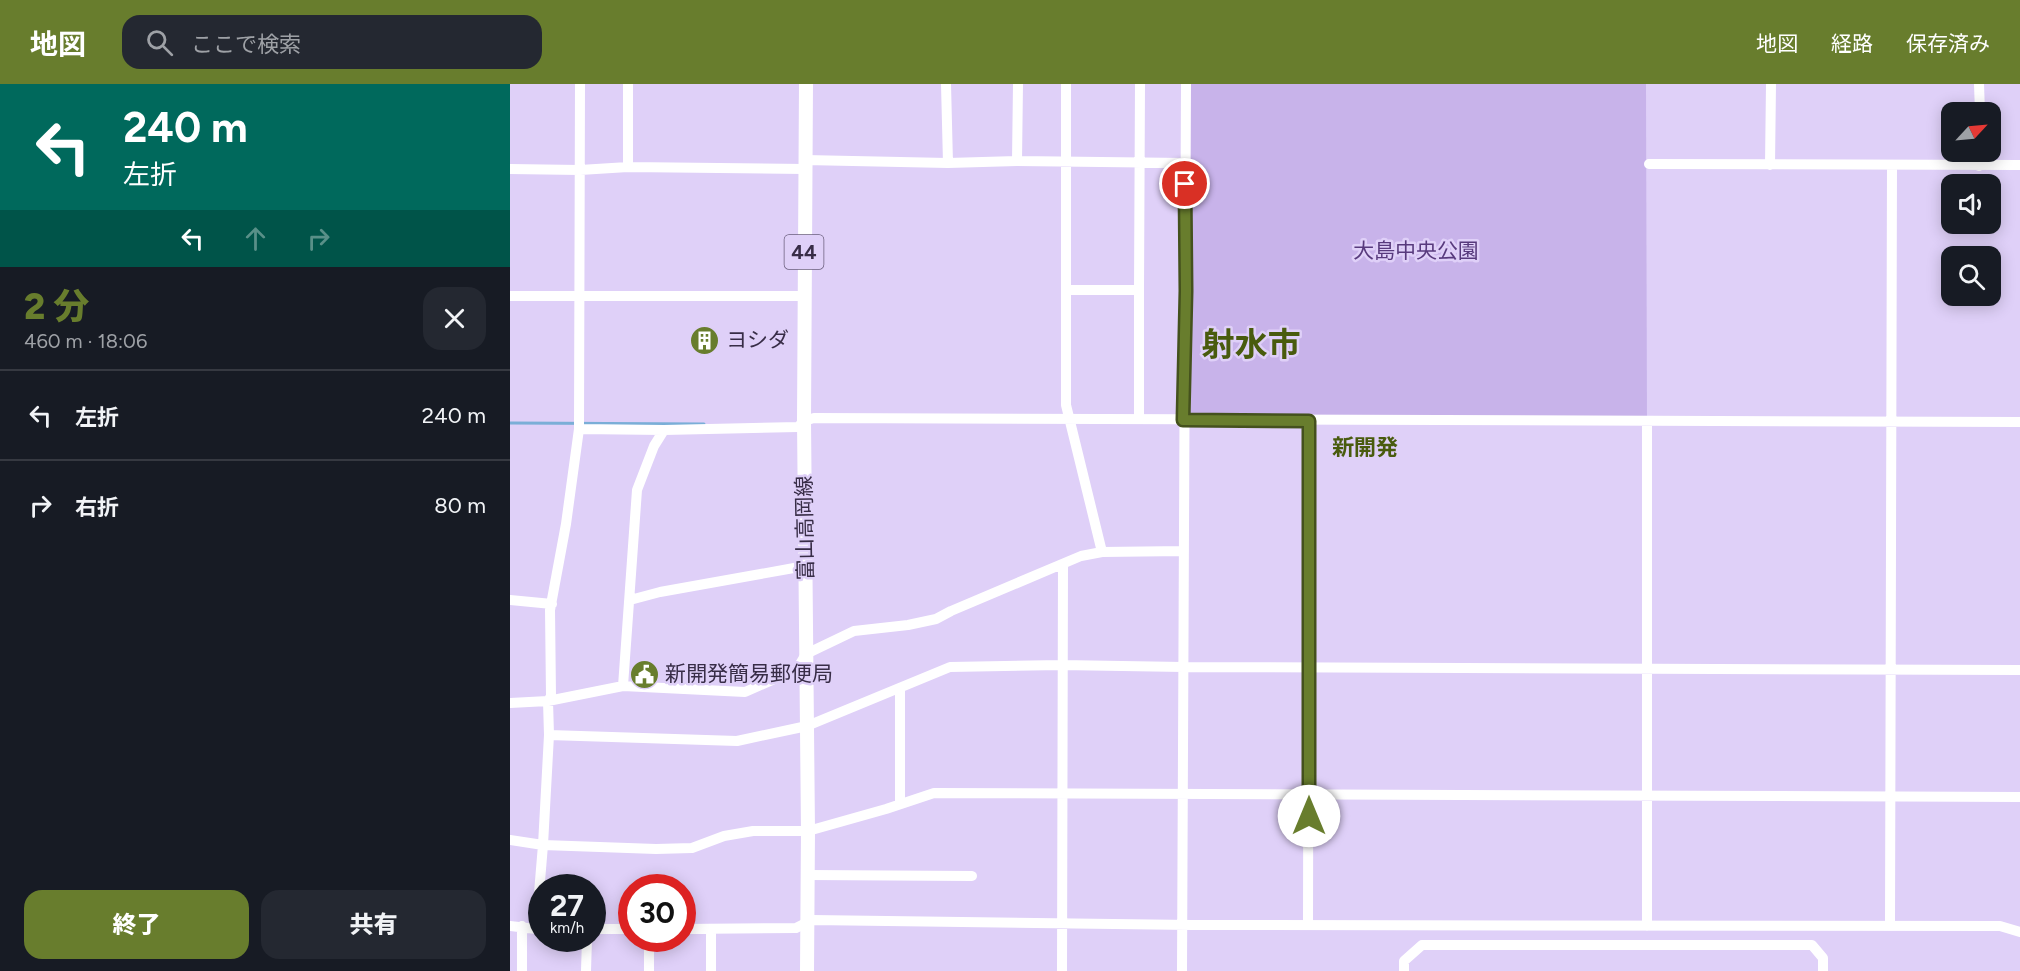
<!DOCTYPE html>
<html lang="ja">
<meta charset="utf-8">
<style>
:root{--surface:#171b24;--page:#242831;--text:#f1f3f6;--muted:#9ea1a6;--line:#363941;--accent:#687d2d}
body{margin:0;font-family:Figtree,"Noto Sans JP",sans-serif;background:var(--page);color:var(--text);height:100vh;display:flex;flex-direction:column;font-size:22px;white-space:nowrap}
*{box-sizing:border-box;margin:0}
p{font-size:20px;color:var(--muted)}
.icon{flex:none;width:33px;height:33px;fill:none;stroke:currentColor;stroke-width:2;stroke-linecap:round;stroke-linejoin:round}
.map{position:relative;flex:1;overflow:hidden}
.panel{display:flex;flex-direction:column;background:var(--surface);width:510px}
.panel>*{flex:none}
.top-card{background:#00695c;color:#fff;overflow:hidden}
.needle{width:39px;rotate:64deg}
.controls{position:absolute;left:1431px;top:18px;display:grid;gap:12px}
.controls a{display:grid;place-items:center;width:60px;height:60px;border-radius:12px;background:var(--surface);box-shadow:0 3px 15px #0003;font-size:30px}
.speed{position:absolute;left:18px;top:790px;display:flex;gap:12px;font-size:30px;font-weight:700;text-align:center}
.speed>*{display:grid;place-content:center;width:78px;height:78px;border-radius:50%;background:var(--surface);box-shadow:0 3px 15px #0003;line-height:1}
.speed small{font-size:15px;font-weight:400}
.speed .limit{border:9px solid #d22;background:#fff;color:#111}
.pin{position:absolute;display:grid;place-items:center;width:51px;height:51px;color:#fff;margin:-26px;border:3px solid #fff;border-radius:50%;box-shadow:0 2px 6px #0007}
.me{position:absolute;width:66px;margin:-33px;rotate:0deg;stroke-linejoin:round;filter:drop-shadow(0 0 4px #0008)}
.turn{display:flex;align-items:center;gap:21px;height:126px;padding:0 24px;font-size:27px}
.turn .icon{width:78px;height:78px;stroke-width:2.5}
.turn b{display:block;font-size:42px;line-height:51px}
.lanes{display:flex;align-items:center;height:57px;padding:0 24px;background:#0003;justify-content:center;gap:30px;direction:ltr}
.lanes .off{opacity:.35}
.round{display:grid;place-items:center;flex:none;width:63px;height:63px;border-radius:18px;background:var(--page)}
.summary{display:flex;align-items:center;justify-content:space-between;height:102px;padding:0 24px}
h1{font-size:36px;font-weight:800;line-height:45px;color:var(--accent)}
.action{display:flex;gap:12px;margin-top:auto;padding:12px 24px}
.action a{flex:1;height:69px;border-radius:18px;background:var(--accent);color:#fff;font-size:24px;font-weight:800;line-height:69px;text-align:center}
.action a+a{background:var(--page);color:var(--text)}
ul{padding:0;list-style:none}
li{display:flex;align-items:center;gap:18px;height:90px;padding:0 24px;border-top:2px solid var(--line)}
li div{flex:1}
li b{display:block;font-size:22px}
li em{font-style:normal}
header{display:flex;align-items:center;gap:36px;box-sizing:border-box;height:84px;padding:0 30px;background:var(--accent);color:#fff}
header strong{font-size:28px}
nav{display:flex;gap:33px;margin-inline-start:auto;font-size:21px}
.search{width:420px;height:54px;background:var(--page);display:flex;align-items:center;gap:15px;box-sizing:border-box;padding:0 21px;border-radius:18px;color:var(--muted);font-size:22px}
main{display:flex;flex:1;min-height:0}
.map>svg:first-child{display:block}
.green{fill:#c8b3ea}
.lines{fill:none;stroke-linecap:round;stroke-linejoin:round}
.stream{stroke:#7aaed7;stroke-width:3}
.minor{stroke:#fff;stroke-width:10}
.major{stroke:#fff;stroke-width:14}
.route-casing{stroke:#44511d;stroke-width:15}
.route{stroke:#687d2d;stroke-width:10}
.labels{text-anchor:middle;stroke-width:5;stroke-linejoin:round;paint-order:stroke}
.shield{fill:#dfd0f8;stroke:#6a5e7c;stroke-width:1.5}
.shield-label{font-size:20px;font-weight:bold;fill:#382d47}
.park-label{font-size:21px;fill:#583a7d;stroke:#dfd0f8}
.poi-label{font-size:21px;fill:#382d47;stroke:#dfd0f8;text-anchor:start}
.street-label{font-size:21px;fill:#382d47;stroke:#dfd0f8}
.neighbourhood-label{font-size:22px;font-weight:bold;fill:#495b0e;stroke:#dfd0f8}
.town-label{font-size:33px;font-weight:bold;fill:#495b0e;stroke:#dfd0f8}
</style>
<header>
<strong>地図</strong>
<div class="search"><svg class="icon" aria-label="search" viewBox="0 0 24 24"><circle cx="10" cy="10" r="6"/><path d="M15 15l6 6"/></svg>ここで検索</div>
<nav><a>地図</a><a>経路</a><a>保存済み</a></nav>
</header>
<main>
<section class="panel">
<div class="top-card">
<div class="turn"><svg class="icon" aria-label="left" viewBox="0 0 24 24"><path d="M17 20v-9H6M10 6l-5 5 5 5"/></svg><div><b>240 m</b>左折</div></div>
<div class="lanes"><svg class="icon" aria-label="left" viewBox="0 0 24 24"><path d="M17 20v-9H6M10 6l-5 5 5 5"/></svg><svg class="icon off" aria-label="ahead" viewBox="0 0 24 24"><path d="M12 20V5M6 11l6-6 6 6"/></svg><svg class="icon off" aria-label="right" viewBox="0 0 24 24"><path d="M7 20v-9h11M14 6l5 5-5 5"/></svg></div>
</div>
<div class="summary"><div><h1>2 分</h1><p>460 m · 18:06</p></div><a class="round"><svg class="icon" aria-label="close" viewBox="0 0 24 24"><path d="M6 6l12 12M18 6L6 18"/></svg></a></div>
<ul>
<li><svg class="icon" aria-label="left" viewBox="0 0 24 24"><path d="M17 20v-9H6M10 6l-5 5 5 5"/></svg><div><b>左折</b></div><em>240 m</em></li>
<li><svg class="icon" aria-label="right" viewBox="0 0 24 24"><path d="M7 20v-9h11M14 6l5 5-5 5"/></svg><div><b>右折</b></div><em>80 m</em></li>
</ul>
<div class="action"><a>終了</a><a>共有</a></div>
</section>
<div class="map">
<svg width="1510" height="887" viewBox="0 0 1510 887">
<rect width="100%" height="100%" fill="#dfd0f8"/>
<path class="green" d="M677,0h459l1,336 -462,-2z"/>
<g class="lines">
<path class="stream" d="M0,339l194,1"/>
<path class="minor" d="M70,0l-1,345 -13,95 -16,86 1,86 -3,5 1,34 -6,110 113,4 36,-1 32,-12 29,-5h55l78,-22 48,-16 1086,4
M436,0l2,79
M556,0v321l36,147
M1469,0l1,28
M295,76l143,3 69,-2 168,2
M507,77l1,-77
M1139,80l371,1
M1260,81l1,-81
M1469,82l1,-14
M118,83v-83
M0,85l70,1 48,-3 177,2
M556,206h73l1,-206
M0,212h294
M629,335v-129
M69,345l85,1 134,-3 6,-6 10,-3 1206,4
M0,516l42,4
M120,516l30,-8 145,-26
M113,602l14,-196 17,-44 10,-16
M0,619l38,-2 75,-15 122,6 52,-23 9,-15 48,-23 54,-6 28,-6 15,-8 130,-55 21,-4 82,-1
M39,651l188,6 70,-15 143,-59 111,-2 122,2 837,3
M390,720v-116
M0,756l33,5 -7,84 -26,-3
M297,791l165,1
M798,840l1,-503
M1380,841l2,-760
M12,842v45
M1137,842v-505
M82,845h40
M172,845l114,-1 16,-8 380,5 808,1 20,6
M201,845v42
M139,855v32
M76,887l1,-32
M552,887l1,-407
M672,887l4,-887
M894,887v-10l18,-16h390l11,13v13"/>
<path class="major" d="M296,0l-2,337 4,410 -1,140"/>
</g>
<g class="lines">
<defs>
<path id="route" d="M675,100l1,107 -3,129 126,1v395"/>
</defs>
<use href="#route" class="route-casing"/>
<use href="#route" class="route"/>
</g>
<defs>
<symbol id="building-disc" viewBox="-11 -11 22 22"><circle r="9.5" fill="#687d2d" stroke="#dfd0f8"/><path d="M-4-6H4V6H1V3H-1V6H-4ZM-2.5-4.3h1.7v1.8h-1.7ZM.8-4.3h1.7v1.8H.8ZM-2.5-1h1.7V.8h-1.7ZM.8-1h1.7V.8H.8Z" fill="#fff"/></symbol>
<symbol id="civic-disc" viewBox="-11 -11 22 22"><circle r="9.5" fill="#687d2d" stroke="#dfd0f8"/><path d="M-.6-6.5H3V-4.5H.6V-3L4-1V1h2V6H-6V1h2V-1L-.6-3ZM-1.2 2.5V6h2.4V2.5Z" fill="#fff"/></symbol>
</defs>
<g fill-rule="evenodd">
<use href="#building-disc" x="178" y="240" width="33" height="33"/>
<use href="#civic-disc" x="118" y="574" width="33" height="33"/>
</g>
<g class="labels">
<rect class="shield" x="274.5" y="151" width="39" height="34" rx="4.5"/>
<g class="shield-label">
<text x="294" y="175">44</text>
</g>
<g class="park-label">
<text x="906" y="174">大島中央公園</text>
</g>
<g class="poi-label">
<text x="216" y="263">ヨシダ</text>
<text x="155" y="597">新開発簡易郵便局</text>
</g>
<g class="street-label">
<text transform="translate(295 444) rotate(-91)" y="7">富山高岡線</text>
</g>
<g class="neighbourhood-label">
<text x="855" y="371">新開発</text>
</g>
<g class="town-label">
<text x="741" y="272">射水市</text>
</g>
</g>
</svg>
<div class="controls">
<a><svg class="needle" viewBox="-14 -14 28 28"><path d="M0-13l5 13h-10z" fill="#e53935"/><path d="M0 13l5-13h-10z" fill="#9ea1a6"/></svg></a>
<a><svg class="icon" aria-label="sound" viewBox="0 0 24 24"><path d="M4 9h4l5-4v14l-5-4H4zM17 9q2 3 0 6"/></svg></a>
<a><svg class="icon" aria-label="search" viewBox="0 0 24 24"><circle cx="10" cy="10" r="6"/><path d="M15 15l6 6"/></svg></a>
</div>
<div class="speed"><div>27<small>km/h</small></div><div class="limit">30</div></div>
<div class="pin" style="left:675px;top:100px;background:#d93025"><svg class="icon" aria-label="arrive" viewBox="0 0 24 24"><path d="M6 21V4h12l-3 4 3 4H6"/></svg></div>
<svg class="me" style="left:799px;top:732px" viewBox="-20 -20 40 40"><circle r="19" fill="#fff"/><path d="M0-13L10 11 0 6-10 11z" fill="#687d2d"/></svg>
</div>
</main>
